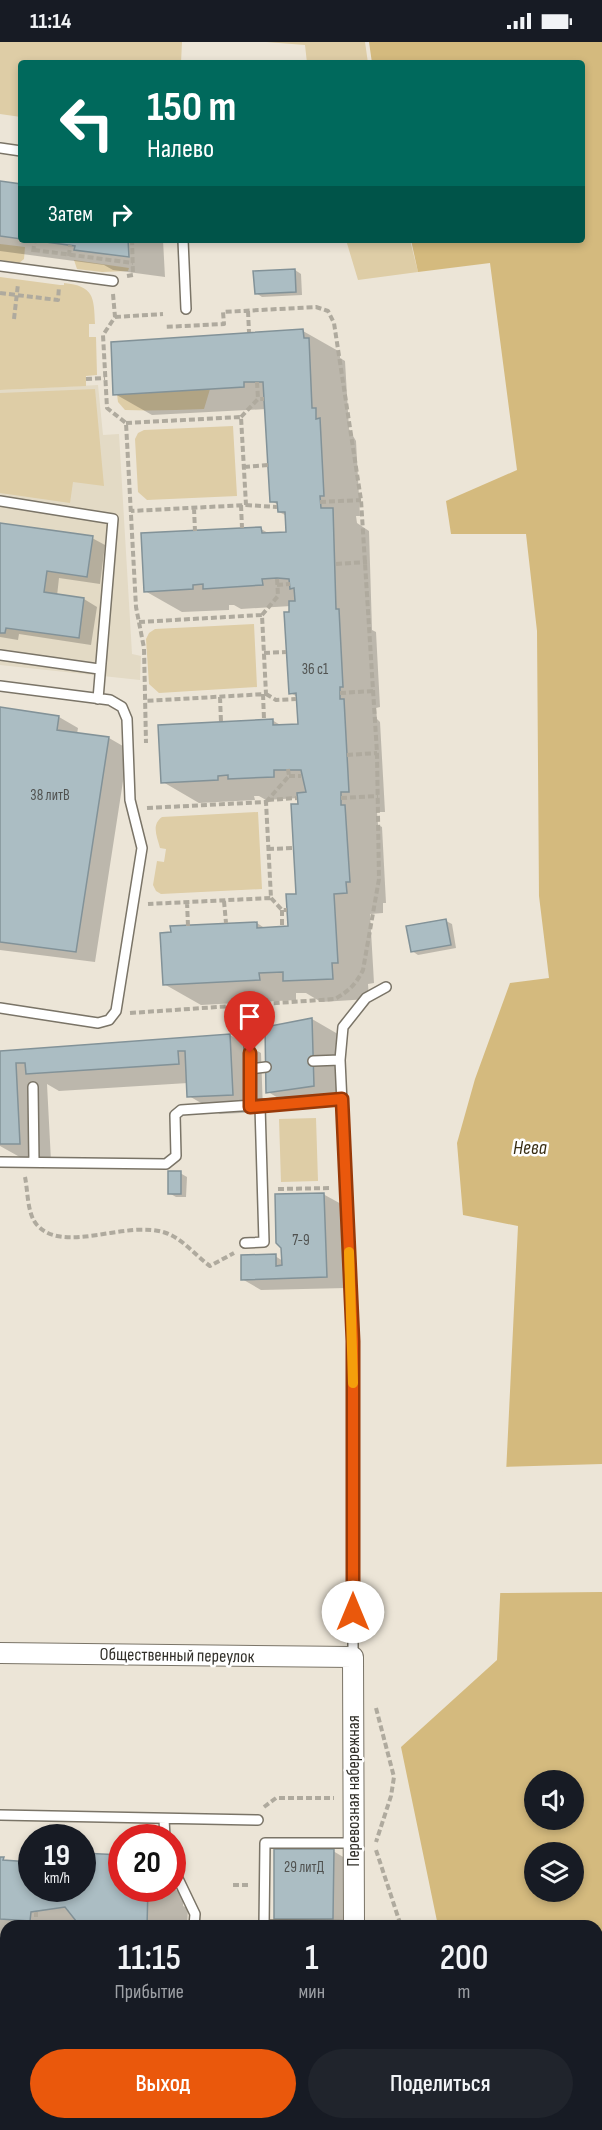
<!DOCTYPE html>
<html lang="ru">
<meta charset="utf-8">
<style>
:root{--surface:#171b24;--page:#20242c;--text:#f1f3f6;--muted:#9ea1a6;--accent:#ea580c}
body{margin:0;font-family:"Sofia Sans Condensed",sans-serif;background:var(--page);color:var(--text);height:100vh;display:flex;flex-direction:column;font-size:22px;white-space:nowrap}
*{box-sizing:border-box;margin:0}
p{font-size:20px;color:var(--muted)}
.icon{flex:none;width:33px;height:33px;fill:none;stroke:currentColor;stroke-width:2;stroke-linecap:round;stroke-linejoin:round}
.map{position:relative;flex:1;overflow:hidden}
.details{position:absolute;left:0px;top:1878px;width:603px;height:210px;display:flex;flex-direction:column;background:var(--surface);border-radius:18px 18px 0 0;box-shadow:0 3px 9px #0003}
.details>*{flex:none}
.top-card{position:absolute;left:18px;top:18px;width:567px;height:183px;border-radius:6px;box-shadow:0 3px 9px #0003;background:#00695c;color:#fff;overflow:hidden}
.buttons{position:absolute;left:524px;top:1728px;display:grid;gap:12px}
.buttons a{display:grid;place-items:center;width:60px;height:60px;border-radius:50%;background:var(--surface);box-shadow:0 3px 9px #0003;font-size:30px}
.speed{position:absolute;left:18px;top:1782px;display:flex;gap:12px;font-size:30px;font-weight:700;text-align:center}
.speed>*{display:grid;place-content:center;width:78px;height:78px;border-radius:50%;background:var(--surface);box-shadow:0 3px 9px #0003;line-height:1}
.speed small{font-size:15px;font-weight:400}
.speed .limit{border:9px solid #d22;background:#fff;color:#111}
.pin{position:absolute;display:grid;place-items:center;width:51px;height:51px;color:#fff;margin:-62px -26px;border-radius:50% 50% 50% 0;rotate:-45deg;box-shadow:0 0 6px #0007}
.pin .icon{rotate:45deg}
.me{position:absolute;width:66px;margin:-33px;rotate:0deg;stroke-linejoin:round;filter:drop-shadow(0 0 4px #0008)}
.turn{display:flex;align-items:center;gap:21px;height:126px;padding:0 30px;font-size:27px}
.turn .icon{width:78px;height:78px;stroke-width:2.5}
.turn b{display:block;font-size:42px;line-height:51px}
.then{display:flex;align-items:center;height:57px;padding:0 30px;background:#0003;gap:12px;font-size:22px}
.eta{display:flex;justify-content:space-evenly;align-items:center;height:102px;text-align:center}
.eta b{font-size:36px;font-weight:600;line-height:42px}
.button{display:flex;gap:12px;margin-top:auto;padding:12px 30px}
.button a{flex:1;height:69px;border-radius:36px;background:var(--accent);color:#fff;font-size:24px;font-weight:600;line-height:69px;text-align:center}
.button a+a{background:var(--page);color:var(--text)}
.status{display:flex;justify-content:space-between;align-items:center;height:42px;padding:0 30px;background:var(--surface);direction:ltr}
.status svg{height:16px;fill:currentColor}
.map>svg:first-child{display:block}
.built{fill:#e3dac5}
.green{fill:#decda6}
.water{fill:#d4ba7e;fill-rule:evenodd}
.pier{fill:#ece5d7}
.shadow{fill:#0003}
.building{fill:#abbdc3;stroke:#829298;stroke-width:1.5}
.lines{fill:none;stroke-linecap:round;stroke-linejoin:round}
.lane-casing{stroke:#7a7467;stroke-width:12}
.street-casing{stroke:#7a7467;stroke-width:22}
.path{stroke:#afaa9e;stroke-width:4;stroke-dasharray:6 3;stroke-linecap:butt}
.lane{stroke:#fff;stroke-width:9}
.street{stroke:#fff;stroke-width:20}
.route-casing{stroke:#983908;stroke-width:15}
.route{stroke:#ea580c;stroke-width:10}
.slow{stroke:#f59e0b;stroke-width:10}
.labels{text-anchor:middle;stroke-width:5;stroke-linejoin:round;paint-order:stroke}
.number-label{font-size:15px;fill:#505250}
.street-label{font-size:18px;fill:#312f29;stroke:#fff}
.water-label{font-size:20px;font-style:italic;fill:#392e13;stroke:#fff}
</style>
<div class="status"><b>11:14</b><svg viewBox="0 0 49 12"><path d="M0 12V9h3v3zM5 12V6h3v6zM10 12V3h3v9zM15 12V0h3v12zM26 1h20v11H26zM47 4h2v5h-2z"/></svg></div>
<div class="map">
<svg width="602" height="2088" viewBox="0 0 602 2088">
<rect width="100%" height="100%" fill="#ece5d7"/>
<path class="built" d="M98,343l5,50 16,-1 13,220 9,2 -1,24 -140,-15v-275z"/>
<path class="green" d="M0,0h182l-1,21h-160v54l-21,-3z
M266,0h99l3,21h-61l-2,-18z
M346,198h64l8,32 -60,8z
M0,202l25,3 -1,12 -5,4 -19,-3z
M74,218l55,8 -1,3 -26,1 -25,-3z
M0,235l60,8h4v-2c30,3 30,14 31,41h-6v13h7l1,38 -11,1v10l-86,4z
M95,347l9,97 -31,-4 -3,21 -70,-10v-100z
M210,347l-6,20c-27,1 -53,2 -79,1l-7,-8 -1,-8z
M233,384l4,70 -90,4 -9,-8 -3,-53 3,-6 6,-3z
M254,582l3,63 -98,6 -10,-9 -3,-45 3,-6 6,-4z
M258,770l4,77 -101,5 -5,-3 -3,-6 4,-24 7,1 2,-13 -6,-1c-3,-12 -9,-23 2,-31z
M316,1076l2,63 -37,1 -2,-63z
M0,1968l6,1v113h110v6h-116z"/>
<path class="water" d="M369,0h233v2088h-165l1,-6h159v-198h-159l-37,-179 96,-87 21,-434 -55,-11 -6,-72 18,-64 35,-96 39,-5 -10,-82 -2,-265 -11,-97h-75l-5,-33 71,-31 -27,-207 -72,9 -7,-32h171v-177h-210zM534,1738h39v40h-39zM534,1810h39v40h-39z"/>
<path class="pier" d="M602,1422v128l-105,1 6,-126z"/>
<path class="shadow" d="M0,141l21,3v54h142l2,37 -52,-7 -9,-5 -104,-14z
M295,228l6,4 1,21 -40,2 -6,-4z
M303,289l37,21v6l5,3 4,68 7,12 4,75h-4l1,7 12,8 3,99 4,2 4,75 -4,1 1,11 3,3 5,90h-8l1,13 4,2 4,76h-3v10l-13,1 4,69 -6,1 1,15 -48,3 -15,-9h-10v7l-95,5 -37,-21 93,-61 9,6 23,-2 8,-32 2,-97 -33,2 -7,-4h-5l1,4 -56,3 -36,-21 109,-62 10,6 17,-1 -1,-28 -8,-4 1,-87 -50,3 -7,-4h-5v5l-47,2 -37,-21 116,-62 9,5 17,-1v-17l-8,-4v-7l-8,-4 -5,-92 -114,6 -37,-21z
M0,483l92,13 13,7 -5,39 -41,-6 -2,18 27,3 13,8 -6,38 -72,-11 -1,6 -18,-3z
M0,666l59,9 19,11 -1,6 32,4 19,11 -33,213 -95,-12z
M446,879l6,3 4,24 -38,7 -6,-4z
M312,977l31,18 2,67 -46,6 -31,-18z
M230,993l31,18 2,59 -43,2 -31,-18 -1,-13 -129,8 -12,-7 4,77h-24l-27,-15v-94z
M180,1131l7,4 -1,20h-10l-7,-4z
M323,1152l20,11 3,83 -85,2 -19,-11 33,-23 8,5z
M333,1809l24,14v61h-67l-14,-8z
M0,1816l10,4 22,26h140v-2l12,11 -1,9 5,2 -1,18h-181v21h-6z
M127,2082h25l-1,3 -20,-1z"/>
<path class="building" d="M0,139l21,3v55l-21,-3z
M31,198h97l1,17 -55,-7 1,-4z
M295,227l1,23 -41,2 -2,-23z
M303,287l1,9h5l3,70h4v11l4,-1 4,78h-4l1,12h12l3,101h3l4,78h-3v12h4l5,93h-8v13h4l5,77h-4l1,11 -13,1 4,69h-6l1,16 -50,2v-9l-24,1 1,7 -97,5 -3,-52 11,-1 -1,-6 87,-4v6l31,-2 -2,-32h10l-5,-90h7l-1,-11 9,-1 -5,-22h-27v7l-46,2v-4l-10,1v4l-57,3 -3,-58 115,-6v6l25,-1 -2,-31 -7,1 -5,-82h5v-11h6l-1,-13 -4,1 -1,-10 -12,-1 -15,1 1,6 -60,4v-5l-10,1v4l-49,3 -3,-59 120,-6 1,6 24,-1 -1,-20h-7l-1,-10h-7l-7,-120h-19v5l-131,8 -2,-53z
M0,481l93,13 -6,41 -40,-6 -3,21 40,6 -5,40 -73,-10 -1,5h-5z
M0,665l59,9 -2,14 52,7 -33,215 -76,-10z
M446,877l5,26 -40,7 -5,-26z
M312,976l2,68 -48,7 -1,-66z
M230,992l3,61 -46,2 -2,-46h-7l1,13 -153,10 -1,-11h-9l4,81h-20v-93z
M168,1129h13v23h-13z
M324,1151l3,84 -86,3v-25l35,-1v12l6,-1 -1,-17 -5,-5 -1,-49z
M274,1807h60l-1,70h-59z
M32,1810v36h50v-35l40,2v33h26l-1,38h-67l-15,-19 -34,5 -1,9 -30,-2v-62h4l-1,3 28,2z"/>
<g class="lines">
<defs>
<path id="lane" d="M0,106l21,3
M183,198l3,69
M0,224l113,15
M0,459l113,18 -15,180
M0,613l99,14
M0,644l110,14 12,7 5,12 3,81 12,48 -26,163 -7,9 -11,3 -98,-15
M249,994l1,71
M313,1019l27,-1
M250,1027l16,-2
M33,1045l1,75
M0,1120l166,2 10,-8 -1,-41 6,-5 161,-11
M245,1201l19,-1 -4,-136
M353,1615v-316l-13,-281 3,-33 23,-29 20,-11
M0,1773l258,5
M164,1777l1,19
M172,1824l23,48 -1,12
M264,1883l90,1
M264,1884l1,-83h88
M0,1920l6,1"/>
<path id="street" d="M0,1611l353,4 1,269
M340,2088v-6"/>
</defs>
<use href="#lane" class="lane-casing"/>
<use href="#street" class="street-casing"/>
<path class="path" d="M34,208l99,13
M33,210l2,-12
M69,214l1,-11
M127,234l6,-1 -1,-35
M0,251l58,7 1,-13
M113,252l2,23 -12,18 4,73 19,15 10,184 8,41 2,95
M248,269l1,21
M115,275l48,-3
M14,277l4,-35
M86,337l19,-1
M257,340l1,17
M241,375l17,-18h6
M126,381l115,-6 5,88 -115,6
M244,425l24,-2
M320,460l41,-2
M241,463l1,23
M246,463l31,2
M194,466l1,23
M336,522l31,-2
M277,543l13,-1
M262,573l16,-19 -1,-18
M139,580l123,-7 4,79 -121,7
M264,611l22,-1
M340,651l34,-2
M263,652l1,25
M266,652l10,6 20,-1
M220,655l1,25
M347,713l30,-2
M289,734h12
M341,756l37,-2
M268,758l29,-2
M266,760l23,-26 -1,-7
M147,766l119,-6 5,96 -123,6
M268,807l25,-1
M271,856l11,12h5
M224,859l2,22
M187,860l1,24
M282,868v16
M130,971l205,-14c14,-8 21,-15 28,-29l16,-91 -2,-126 -16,-253 -27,-177 -6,-12 -12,-4 -93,5 1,12 -60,3
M25,1135c3,14 2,37 12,48 27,30 90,-6 129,8 17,6 30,23 44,33l24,-13
M278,1147l53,-1
M376,1666l18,69 -3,19 -15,46
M264,1765l12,-9h58
M40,1796v-9
M376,1808l25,76
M233,1843h17
M36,1884v-14
M364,2088l3,-6"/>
<use href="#lane" class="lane"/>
<use href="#street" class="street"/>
</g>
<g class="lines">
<defs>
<path id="route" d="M250,1011v54l92,-8 11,242v271"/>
</defs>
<use href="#route" class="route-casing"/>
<use href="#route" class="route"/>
<path class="slow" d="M349,1210l4,131"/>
</g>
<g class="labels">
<g class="number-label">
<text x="315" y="632">36 с1</text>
<text x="50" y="758">38 литВ</text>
<text x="301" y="1203">7-9</text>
<text x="304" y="1830">29 литД</text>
</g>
<g class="street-label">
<text transform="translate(177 1613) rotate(1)" y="6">Общественный переулок</text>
<text transform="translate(353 1749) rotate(-90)" y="6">Перевозная набережная</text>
</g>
<g class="water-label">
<text x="530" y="1112">Нева</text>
</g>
</g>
</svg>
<div class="buttons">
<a><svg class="icon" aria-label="sound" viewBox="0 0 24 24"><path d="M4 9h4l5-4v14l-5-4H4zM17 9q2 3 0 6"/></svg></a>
<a><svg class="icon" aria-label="layers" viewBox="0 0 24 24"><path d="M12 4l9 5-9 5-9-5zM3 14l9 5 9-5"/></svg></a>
</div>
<div class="speed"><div>19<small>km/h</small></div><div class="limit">20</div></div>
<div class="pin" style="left:250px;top:1011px;background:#d93025"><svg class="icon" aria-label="arrive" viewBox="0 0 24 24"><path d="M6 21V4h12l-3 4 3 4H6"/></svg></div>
<svg class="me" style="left:353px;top:1570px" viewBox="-20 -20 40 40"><circle r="19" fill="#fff"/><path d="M0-13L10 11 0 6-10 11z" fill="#ea580c"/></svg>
<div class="top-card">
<div class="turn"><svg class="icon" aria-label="left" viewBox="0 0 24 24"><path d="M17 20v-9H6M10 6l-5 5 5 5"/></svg><div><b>150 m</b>Налево</div></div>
<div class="then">Затем<svg class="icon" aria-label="right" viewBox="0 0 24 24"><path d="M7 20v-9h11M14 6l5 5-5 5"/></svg></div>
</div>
<section class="details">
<div class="eta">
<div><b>11:15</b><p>Прибытие</p></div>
<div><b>1</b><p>мин</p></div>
<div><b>200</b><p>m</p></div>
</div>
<div class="button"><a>Выход</a><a>Поделиться</a></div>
</section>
</div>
